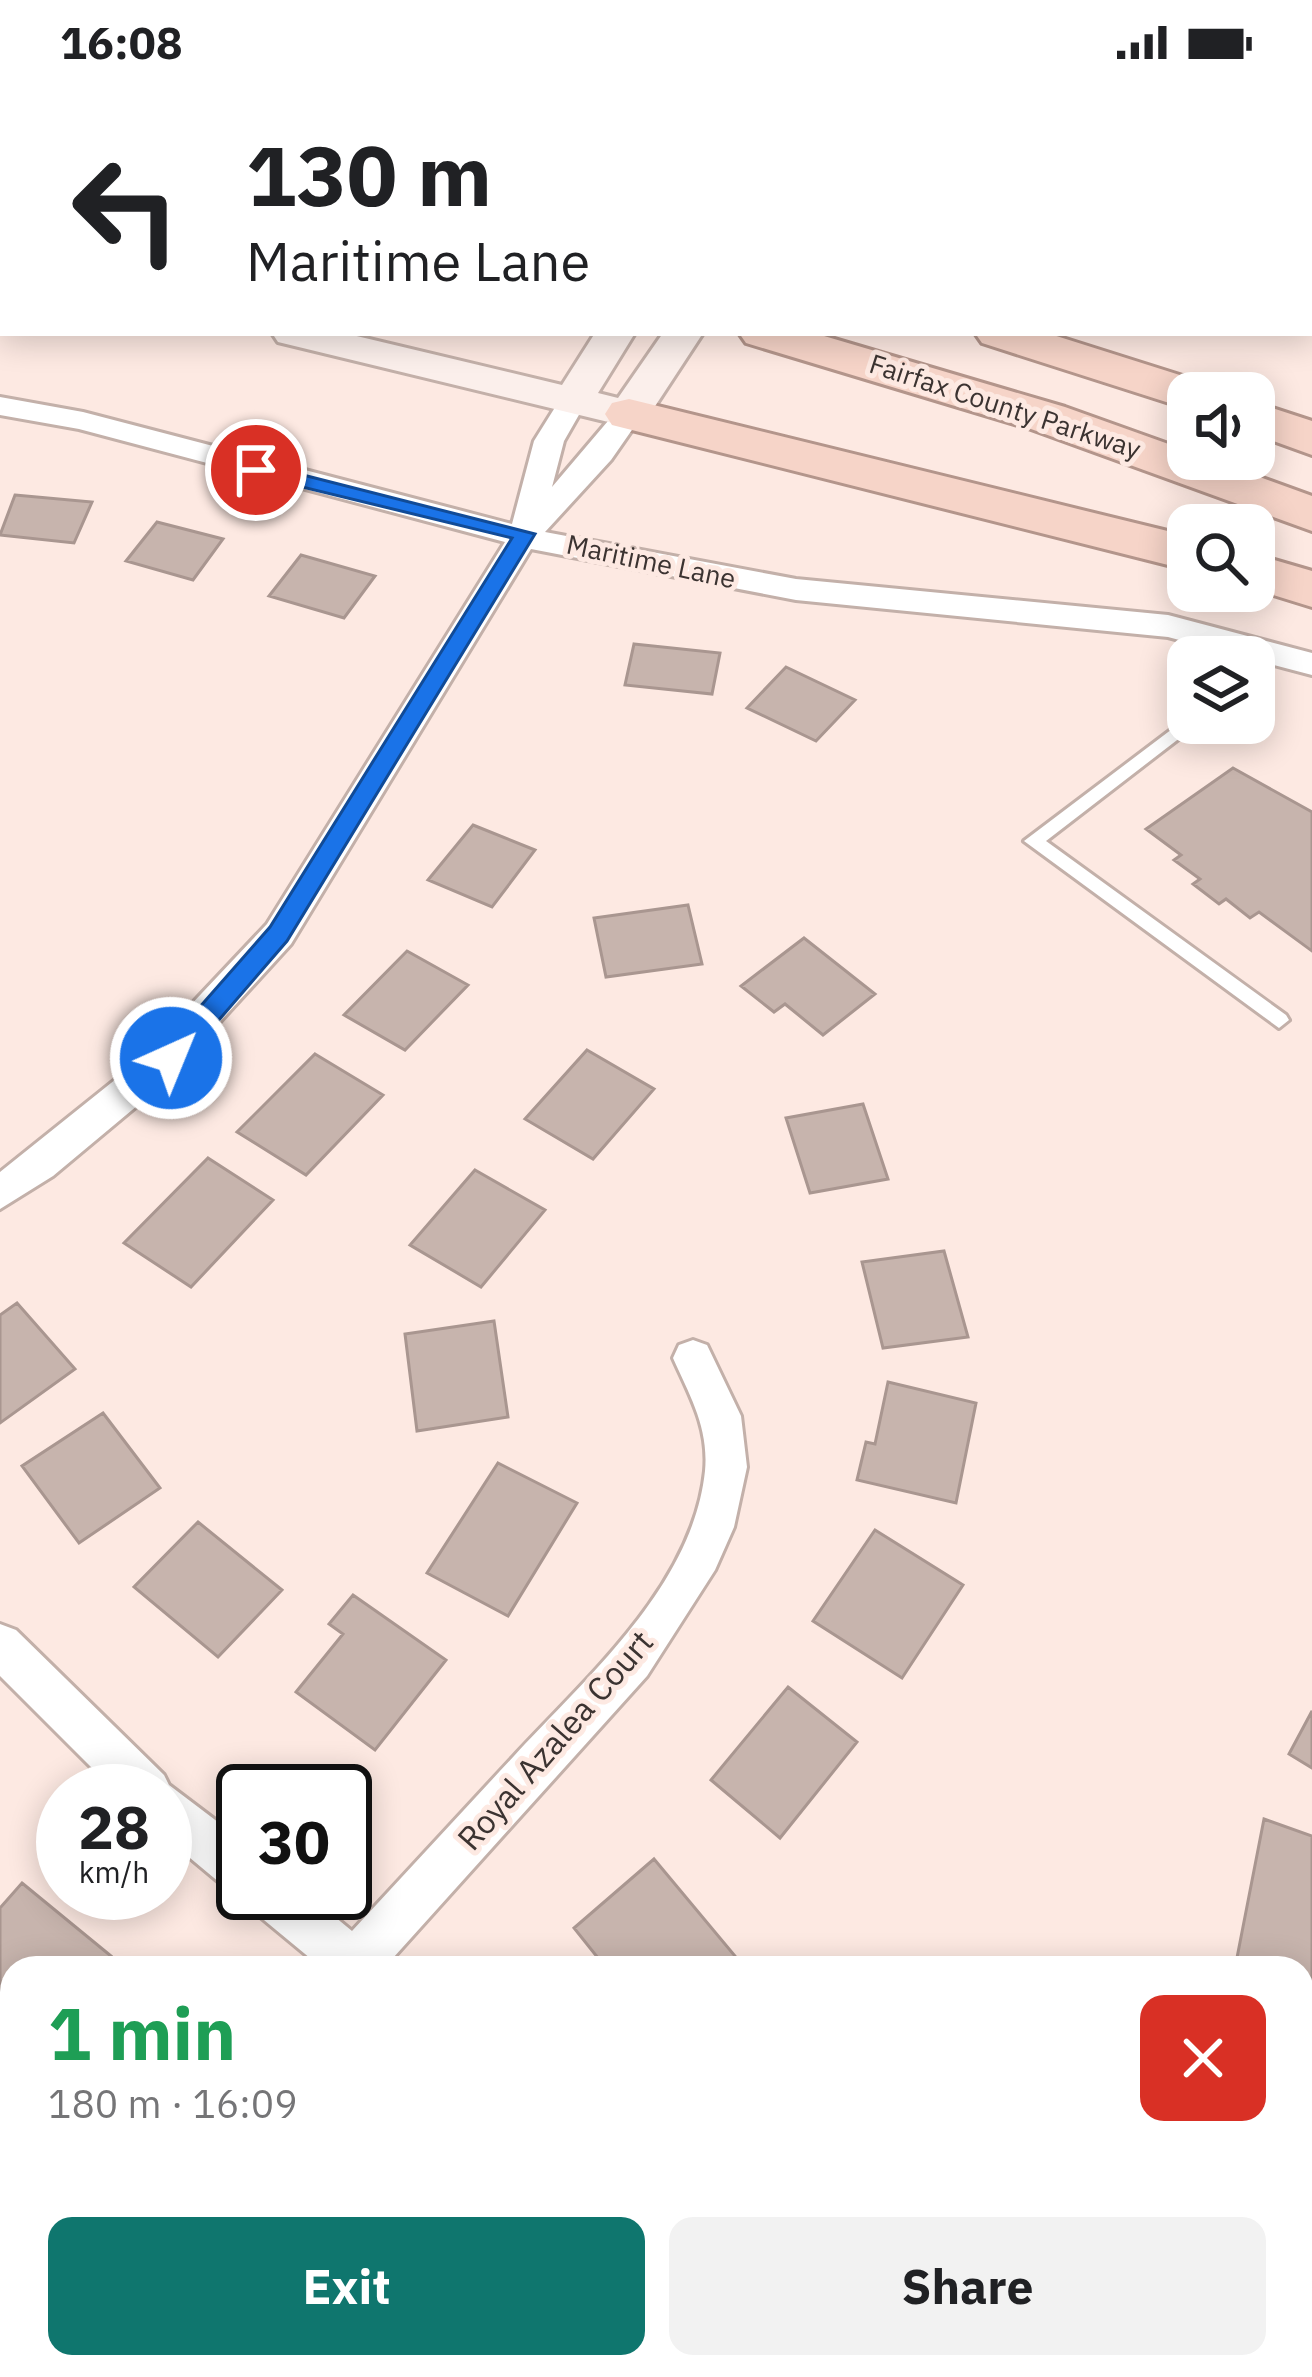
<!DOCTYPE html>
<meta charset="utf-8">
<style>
:root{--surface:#fff;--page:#f2f2f2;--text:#202124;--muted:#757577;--accent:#0f766e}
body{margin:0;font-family:"IBM Plex Sans",sans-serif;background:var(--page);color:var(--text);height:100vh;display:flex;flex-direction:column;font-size:45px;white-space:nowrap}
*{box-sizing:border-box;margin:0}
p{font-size:39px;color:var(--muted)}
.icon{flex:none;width:66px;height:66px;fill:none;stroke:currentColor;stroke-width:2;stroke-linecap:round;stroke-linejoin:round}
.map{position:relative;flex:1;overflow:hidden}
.details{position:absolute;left:0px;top:1872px;width:1314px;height:423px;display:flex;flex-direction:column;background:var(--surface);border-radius:36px 36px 0 0;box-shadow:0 6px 30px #0003}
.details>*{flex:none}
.guide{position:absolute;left:0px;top:0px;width:1314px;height:252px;box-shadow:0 6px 30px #0003;background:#fff;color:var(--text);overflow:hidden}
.buttons{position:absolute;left:1167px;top:288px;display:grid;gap:24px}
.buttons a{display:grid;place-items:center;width:108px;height:108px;border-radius:24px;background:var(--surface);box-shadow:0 6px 30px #0003;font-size:60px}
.speed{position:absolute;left:36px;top:1680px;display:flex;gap:24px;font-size:60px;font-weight:700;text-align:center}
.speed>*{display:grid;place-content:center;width:156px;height:156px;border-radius:50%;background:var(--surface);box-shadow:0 6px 30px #0003;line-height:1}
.speed small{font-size:30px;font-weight:400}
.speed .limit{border:6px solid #111;border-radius:18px;background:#fff;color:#111}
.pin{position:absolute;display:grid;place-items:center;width:102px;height:102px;color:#fff;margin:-51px;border:6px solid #fff;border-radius:50%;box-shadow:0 3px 12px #0007}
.me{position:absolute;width:132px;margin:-66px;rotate:44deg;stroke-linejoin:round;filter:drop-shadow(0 0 9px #0008)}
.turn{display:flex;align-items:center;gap:42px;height:252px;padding:0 48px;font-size:54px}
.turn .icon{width:156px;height:156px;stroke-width:2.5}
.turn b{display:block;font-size:84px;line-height:102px}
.round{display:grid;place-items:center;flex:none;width:126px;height:126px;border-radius:24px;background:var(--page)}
.head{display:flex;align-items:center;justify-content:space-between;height:204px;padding:0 48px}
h1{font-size:72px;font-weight:700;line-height:90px;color:#1e9e55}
.primary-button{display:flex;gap:24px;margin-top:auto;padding:24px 48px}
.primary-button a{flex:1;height:138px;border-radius:24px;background:var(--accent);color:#fff;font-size:48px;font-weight:700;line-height:138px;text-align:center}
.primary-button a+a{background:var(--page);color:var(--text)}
.status{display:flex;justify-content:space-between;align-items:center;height:84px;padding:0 60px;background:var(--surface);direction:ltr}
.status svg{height:33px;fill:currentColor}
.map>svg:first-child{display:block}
.building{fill:#c7b4ad;stroke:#a99690;stroke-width:3}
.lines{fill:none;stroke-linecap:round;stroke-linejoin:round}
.service-casing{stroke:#c3b0a9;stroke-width:6}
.minor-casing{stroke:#c3b0a9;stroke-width:6}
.secondary-casing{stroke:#c3b0a9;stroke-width:6}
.trunk-casing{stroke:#b3958b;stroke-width:6}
.path{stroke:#b4a59f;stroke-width:6;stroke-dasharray:6 6;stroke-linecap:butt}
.service{fill:#fff;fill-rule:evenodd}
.minor{fill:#fff;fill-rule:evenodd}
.secondary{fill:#fbefeb;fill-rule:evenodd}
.trunk{fill:#f6d4c8;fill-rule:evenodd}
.route{fill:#1a73e8;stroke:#114b97;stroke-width:3}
.labels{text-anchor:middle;stroke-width:10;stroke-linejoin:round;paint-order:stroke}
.far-street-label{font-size:27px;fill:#3b3331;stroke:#fde9e2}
.street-label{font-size:33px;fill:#3b3331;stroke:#fde9e2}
</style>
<div class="status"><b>16:08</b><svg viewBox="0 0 49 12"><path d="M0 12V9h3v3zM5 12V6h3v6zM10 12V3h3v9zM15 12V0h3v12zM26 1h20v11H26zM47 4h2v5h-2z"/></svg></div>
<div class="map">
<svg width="1312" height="2293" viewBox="0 0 1312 2293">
<rect width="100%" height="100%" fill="#fde9e2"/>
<path class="building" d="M15,411l77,7 -18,41 -74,-8z
M157,438l66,17 -30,41 -67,-19z
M301,471l74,21 -31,42 -75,-22z
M634,560l86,9 -8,41 -87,-9z
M786,583l69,33 -39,41 -69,-33z
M1233,684l79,44v139l-53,-39 -9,6 -24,-19 -7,5 -26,-20 7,-5 -26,-19 7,-5 -35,-26z
M473,741l62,25 -43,57 -64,-27z
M688,821l14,59 -96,13 -12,-59z
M804,854l71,56 -52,41 -38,-31 -11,8 -33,-26z
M407,867l61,34 -63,65 -61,-35z
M587,966l67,39 -61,70 -68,-40z
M315,970l68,41 -77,80 -69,-43z
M863,1020l25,75 -78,14 -24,-75z
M208,1074l65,42 -82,87 -67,-44z
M475,1086l70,40 -64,77 -71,-42z
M944,1167l24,86 -85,11 -21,-86z
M17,1219l58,66 -75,54v-108z
M494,1237l14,96 -91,14 -12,-97z
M888,1298l88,21 -20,100 -99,-23 9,-38 9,2z
M103,1329l57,75 -81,55 -57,-77z
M498,1379l79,40 -69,113 -81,-43z
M198,1438l84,68 -64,67 -84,-70z
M875,1446l88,55 -61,93 -89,-57z
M353,1511l93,65 -71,90 -79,-58 47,-58 -14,-10z
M788,1603l69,55 -77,96 -69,-58z
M1312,1627v57l-23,-14z
M1264,1735l48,17v161l-10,-4v-25h-67z
M654,1775l86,103 -7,6h-127l-32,-40z
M22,1799l89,73 -10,12h-89v53l-12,-10v-103z
M445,2283h78l12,10h-96z"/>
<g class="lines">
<defs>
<path id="service" d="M1188,633v6h9l-3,4 -148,114 240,174 3,5 -10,8 -255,-187z"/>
<path id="minor" d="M1210,0h34l2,3h-34z
M574,306l14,9 -24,42 -12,46 67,-79 10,-3 14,9 -32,46 -66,72 251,47 372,36 144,38v22l-144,-38 -372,-37 -265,-51 -240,395 -129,141 -109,91 -53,33v-37l136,-109 131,-139 238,-382 -426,-113 -79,-14v-18l83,15 429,112 22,-83 30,-48z
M693,1256l14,5 34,71 6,51 -13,60 -19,43 -68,106 -263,292h-62l-70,-58 -6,-17 -3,1 -17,-6 -61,-51v-46h-50l-115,-115v-52l16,6 148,145 5,10 74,56v52h63l46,38c54,-58 108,-117 162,-175 74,-80 179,-171 191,-285 4,-43 -15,-75 -32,-113l6,-13z
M806,2283h66l5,10h-66z"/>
<path id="secondary" d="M393,0h51l2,3h-51z
M0,199h3v24h-3z
M272,249h72l218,52 33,-52h40l-37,60 20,5 45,-65h40l-59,90 -15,4 -351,-85z"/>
<path id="trunk" d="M0,45l3,1v26l-3,-1z
M0,101h3v26h-3z
M1311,205h1v29h-1z
M739,249h75l251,74 123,44v8h22l102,37v35l-281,-102 -285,-86z
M975,249h72l158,50 7,10h-24v16l-206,-66z
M629,315l559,137v34l-576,-145 -7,-11 7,-11z
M1254,318l58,19v34l-58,-21z
M1254,470l58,17v36l-58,-18z"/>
</defs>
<use href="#service" class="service-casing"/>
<use href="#minor" class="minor-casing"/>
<use href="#secondary" class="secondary-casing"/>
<use href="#trunk" class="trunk-casing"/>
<path class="path" d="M518,0l17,3"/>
<use href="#service" class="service"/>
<use href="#minor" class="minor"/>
<use href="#secondary" class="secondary"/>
<use href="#trunk" class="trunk"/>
</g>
<path class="route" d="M256,379l279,71 -248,407 -107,124h-18v-15l108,-123 242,-389 -263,-64v-9z"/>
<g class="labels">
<g class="far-street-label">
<text transform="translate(1005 323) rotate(18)" y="9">Fairfax County Parkway</text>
<text transform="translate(651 478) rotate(12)" y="9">Maritime Lane</text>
</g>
<g class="street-label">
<text transform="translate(555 1656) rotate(-49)" y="12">Royal Azalea Court</text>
</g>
</g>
</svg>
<div class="buttons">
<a><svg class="icon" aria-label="sound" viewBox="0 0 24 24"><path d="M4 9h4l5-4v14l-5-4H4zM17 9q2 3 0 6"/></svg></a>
<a><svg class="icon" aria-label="search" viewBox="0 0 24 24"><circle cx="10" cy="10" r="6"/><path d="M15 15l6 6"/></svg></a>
<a><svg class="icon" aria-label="layers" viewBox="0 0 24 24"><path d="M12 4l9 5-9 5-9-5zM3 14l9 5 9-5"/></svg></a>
</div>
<div class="speed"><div>28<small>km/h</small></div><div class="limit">30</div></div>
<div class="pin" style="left:256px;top:386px;background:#d93025"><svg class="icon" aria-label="arrive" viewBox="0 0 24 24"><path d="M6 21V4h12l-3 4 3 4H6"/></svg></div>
<svg class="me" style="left:171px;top:974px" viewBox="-20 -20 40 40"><circle r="17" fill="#1a73e8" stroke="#fff" stroke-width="3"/><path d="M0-11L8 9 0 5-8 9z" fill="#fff"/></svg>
<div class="guide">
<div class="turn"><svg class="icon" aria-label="left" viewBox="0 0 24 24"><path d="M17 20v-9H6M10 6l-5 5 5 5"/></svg><div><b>130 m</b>Maritime Lane</div></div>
</div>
<section class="details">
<div class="head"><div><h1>1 min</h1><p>180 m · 16:09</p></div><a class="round" style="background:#d93025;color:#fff"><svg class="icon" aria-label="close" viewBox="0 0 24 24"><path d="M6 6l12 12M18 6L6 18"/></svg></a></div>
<div class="primary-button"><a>Exit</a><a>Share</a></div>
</section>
</div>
